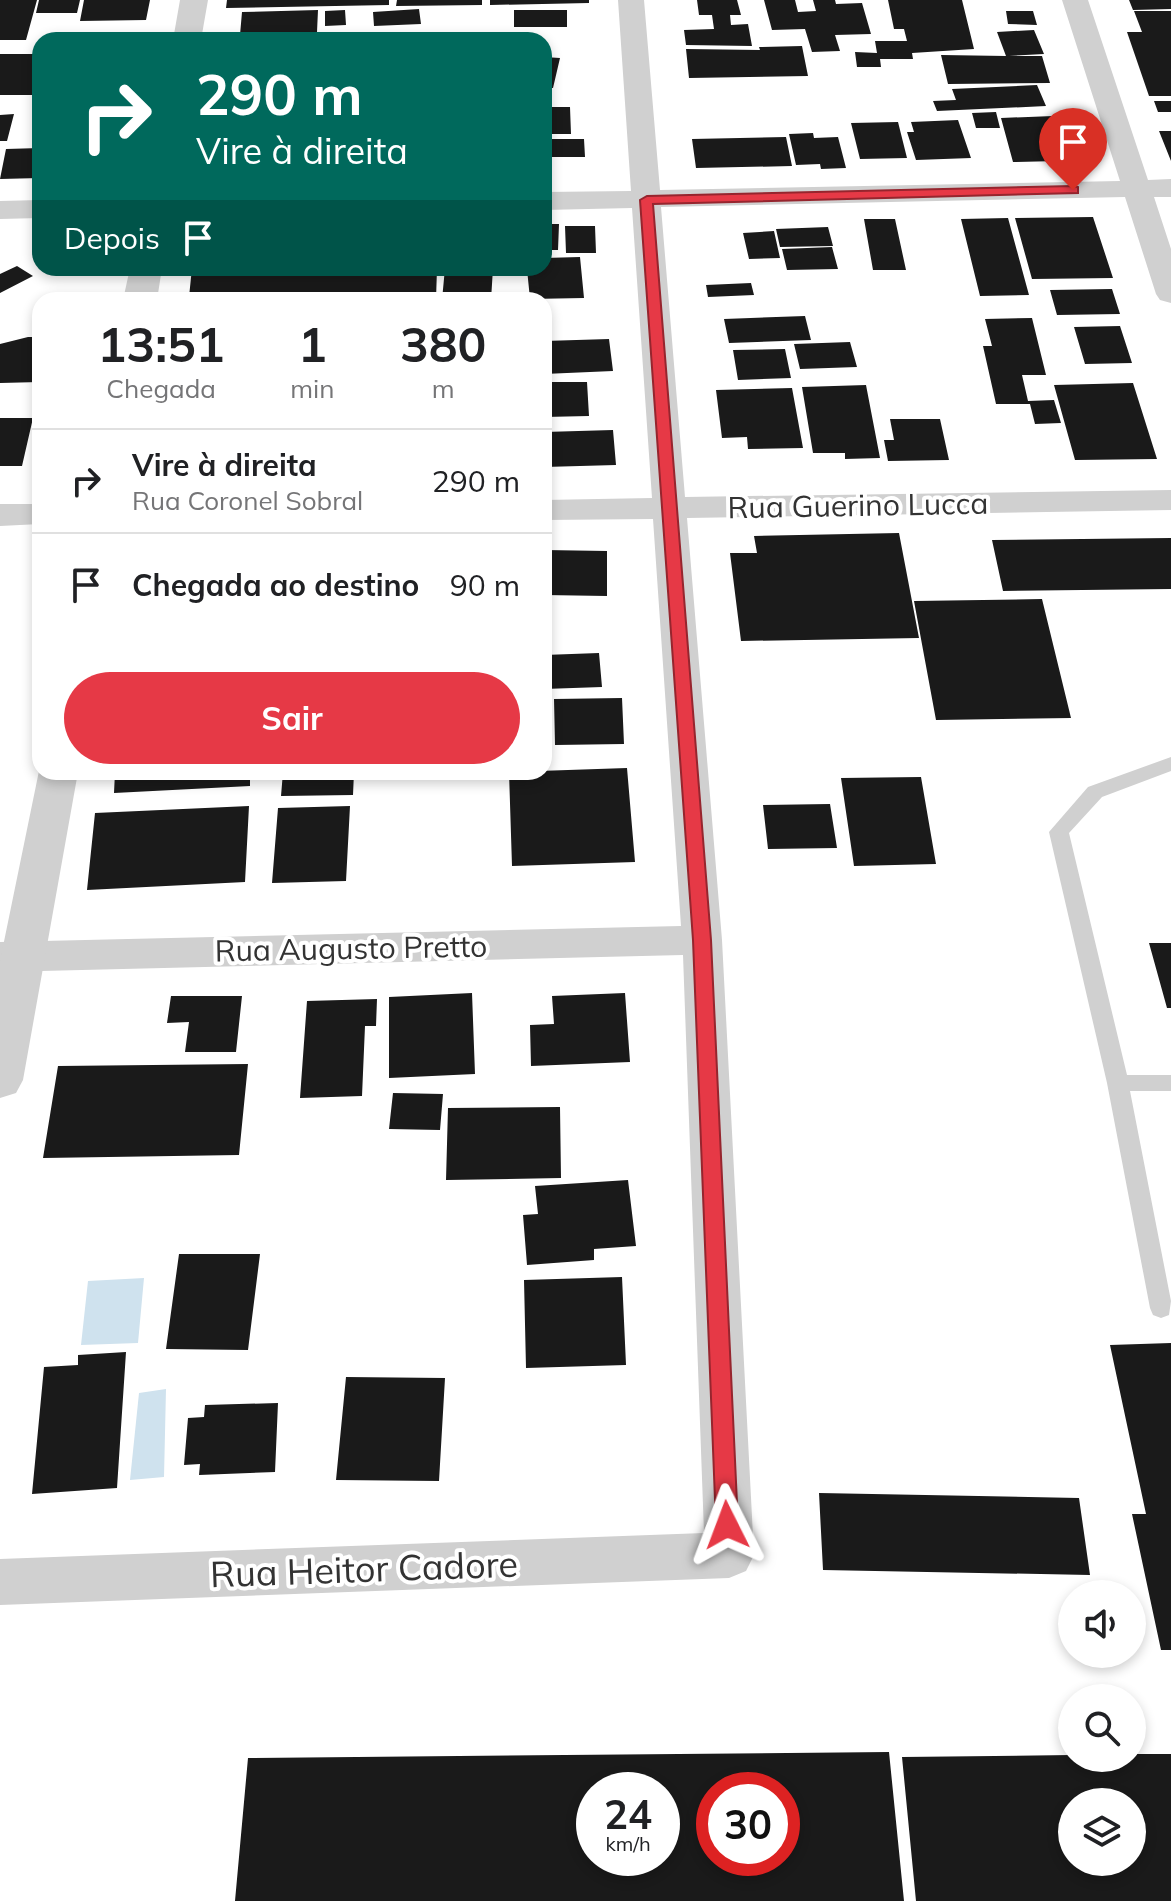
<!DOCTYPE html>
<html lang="pt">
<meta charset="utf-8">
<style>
:root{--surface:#fff;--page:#f6f6f6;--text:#202124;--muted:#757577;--line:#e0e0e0;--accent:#e63946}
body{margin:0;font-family:Mulish,sans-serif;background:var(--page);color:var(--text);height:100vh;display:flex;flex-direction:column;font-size:30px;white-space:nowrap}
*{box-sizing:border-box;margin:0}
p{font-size:26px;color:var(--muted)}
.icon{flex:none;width:44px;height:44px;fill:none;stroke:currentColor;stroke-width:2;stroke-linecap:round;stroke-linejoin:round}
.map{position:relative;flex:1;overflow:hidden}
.sheet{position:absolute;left:32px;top:292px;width:520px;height:488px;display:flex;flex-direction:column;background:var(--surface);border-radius:24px;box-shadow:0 4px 12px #0003}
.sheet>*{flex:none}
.banner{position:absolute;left:32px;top:32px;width:520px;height:244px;border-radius:24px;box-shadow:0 4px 12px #0003;background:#00695c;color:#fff;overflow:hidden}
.controls{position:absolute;left:1058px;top:1580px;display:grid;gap:16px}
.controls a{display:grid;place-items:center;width:88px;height:88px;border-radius:50%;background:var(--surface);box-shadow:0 4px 12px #0003;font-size:40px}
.speed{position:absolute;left:576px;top:1772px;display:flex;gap:16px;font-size:40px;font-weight:700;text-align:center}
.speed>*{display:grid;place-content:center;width:104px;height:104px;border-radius:50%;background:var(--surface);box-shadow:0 4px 12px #0003;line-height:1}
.speed small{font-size:20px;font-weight:400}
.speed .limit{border:12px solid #d22;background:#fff;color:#111}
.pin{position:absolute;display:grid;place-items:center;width:68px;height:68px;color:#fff;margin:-82px -34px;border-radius:50% 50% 50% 0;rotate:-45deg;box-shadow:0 0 8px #0007}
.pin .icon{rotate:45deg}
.me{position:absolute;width:88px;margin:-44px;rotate:357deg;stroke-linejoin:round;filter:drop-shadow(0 0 6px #0008)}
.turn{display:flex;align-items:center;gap:28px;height:168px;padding:0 32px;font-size:36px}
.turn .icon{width:104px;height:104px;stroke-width:2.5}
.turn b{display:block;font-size:56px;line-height:68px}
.then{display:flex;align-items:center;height:76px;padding:0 32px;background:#0003;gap:16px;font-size:30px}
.eta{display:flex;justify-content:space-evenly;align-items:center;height:136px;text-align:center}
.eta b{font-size:48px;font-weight:700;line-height:56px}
.cta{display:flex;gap:16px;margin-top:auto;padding:16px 32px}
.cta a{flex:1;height:92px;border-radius:48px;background:var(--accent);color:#fff;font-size:32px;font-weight:700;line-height:92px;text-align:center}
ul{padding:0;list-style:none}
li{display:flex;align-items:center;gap:24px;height:104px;padding:0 32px;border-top:2px solid var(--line)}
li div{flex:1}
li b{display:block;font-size:30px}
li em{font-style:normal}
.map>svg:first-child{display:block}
.water{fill:#cfe2ee}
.building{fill:#1a1a1a;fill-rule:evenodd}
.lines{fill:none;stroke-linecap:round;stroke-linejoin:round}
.service{fill:#d0d0d0;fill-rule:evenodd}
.minor{fill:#d0d0d0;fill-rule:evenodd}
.tertiary{fill:#d0d0d0;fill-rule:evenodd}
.route{fill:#e63946;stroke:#96252e;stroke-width:2}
.labels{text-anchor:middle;stroke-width:8;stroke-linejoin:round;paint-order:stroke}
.street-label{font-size:30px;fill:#333;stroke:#fff}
.near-street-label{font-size:36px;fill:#333;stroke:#fff}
</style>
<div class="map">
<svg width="1171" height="1901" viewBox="0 0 1171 1901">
<rect width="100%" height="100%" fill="#fff"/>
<path class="water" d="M144,1278l-6,65 -57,2 7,-64z
M166,1389l-2,88 -34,3 9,-87z"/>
<path class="building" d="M0,0h37l-11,40h-26z
M39,0h41l-3,13h-41z
M84,0h66l-4,20 -66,1z
M227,0h162v5l-163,3z
M397,0h85v5l-86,1z
M490,0h99v3l-99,2z
M697,0h40l4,15h-11l1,10 17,-1 4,22 -66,-1 -2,-15 30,-1 -2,-14h-13z
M764,0h31l3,12 18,-1 -3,-11h22l1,4 26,-1 9,31 -36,1 5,16 -28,1 -7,-23 -33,1z
M888,0h74l12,49 -62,4 1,6h-33l1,8h-24l-2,-15 22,1 -2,-12h32l-3,-12h-10z
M1129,0h42v9l-38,1z
M419,9l2,15 -47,2 -1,-14z
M318,10l-1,22 -77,3 2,-23z
M345,10l1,15 -21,1v-15z
M514,10h53v17h-53z
M1006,11h27l4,14 -29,-1z
M1134,11h37v85h-22l-22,-64h15z
M1034,30l10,24 -35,2h33l8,27 -102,1 -7,-29 65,1 -9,-24z
M802,46l6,30 -119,2 -3,-29 74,1 -1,-3z
M0,54h40v41h-40z
M544,57l16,1 -7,30h-9z
M1037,85l9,21 -109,5 -4,-10 23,-1 -4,-11z
M1154,101h17v11h-13z
M544,107h26l1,27h-27z
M996,112l4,16h-24l-4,-15z
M14,114l-7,27h-7v-26z
M1053,116l11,38h-8l2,7 -45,1 -12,-44z
M958,120l13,38 -55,2 -9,-28h7l-3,-10z
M898,122l9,36 -47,1 -9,-36z
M1159,131h12v30z
M813,133l1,5 24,-1 8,31 -25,1 -1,-5 -24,1 -7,-31z
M786,137l6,29 -96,2 -4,-29z
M544,139h40l1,18h-41z
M40,148v30l-40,1 6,-30z
M1093,217l20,61 -81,1 -17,-61z
M1008,218l21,77 -49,1 -19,-77z
M864,219h31l11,51h-33z
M544,224h15l-1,26h-14z
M565,226h30l1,27h-30z
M828,227l5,19 -53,1 -4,-18z
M774,231l6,27 -31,1 -6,-26z
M832,247l6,22 -51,1 -5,-21z
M580,257l4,41 -54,1 -3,-30 17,-1v-10z
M17,266l16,10 -33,17v-19z
M192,268h245l-1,32h-237v-3h-10z
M445,268h48l-2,32h-49z
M751,283l3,12 -46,2 -2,-12z
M1112,289l8,25 -63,1 -7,-25z
M805,316l6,24 -82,3 -5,-24z
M1032,318l14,57h-24l6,26 26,-1 7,23 -26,1 -5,-20h-34l-13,-58h9l-7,-27z
M1120,326l12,37 -47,1 -11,-37z
M28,337h12v45l-40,1v-39z
M609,339l4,32 -69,3v-33z
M850,342l7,25 -57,2 -6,-25z
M785,349l6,29 -53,2 -5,-30z
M544,382h43l2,34 -45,1z
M1133,383l24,76 -82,1 -21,-75z
M866,385l14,73 -35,1v-6h-32l-11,-66z
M792,388l11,60 -55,1 -1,-12 -25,1 -6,-48z
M0,418h33l-11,48h-22z
M890,419h50l9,41 -61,1 -4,-21h10z
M613,430l3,35 -72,2v-35z
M899,533l20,105 -178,3 -11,-88h27l-3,-17z
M1171,538v51l-168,2 -11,-51z
M544,550l63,1v45l-63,-1z
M1042,599l29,119 -135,2 -22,-119z
M599,653l3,34 -58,2v-34z
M622,698l2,46 -69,1 -1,-46z
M627,768l8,94 -123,4 -3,-94z
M115,772h135v14l-136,7z
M283,772h71l-1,23 -72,1z
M921,777l15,87 -82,2 -13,-88z
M830,804l7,44 -69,1 -5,-44z
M249,806l-4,76 -158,8 8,-77z
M350,806l-4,75 -74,2 6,-75z
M1149,943h22v65h-4z
M472,993l3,81 -86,4v-81z
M625,993l5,69 -99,4 -1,-41 24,-1 -2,-28z
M171,996h71l-6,56h-51l4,-30 -22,1z
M377,999l-1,27h-11l-3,70 -62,2 7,-97z
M248,1064l-9,91 -196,3 15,-92z
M393,1093l50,1 -3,36 -51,-1z
M560,1107l1,71 -115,2 2,-72z
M628,1180l8,66 -42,3v11l-67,5 -4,-50 15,-1 -3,-28z
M179,1254h81l-12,96 -82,-1z
M622,1277l4,88 -100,3 -2,-88z
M1171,1343v307h-10l-29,-136h14l-36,-169z
M126,1352l-9,136 -85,6 12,-127 34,-2v-10z
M346,1377l99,1 -6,103 -103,-1z
M278,1403l-3,69 -76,3 1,-11 -16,1 4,-47 16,-1 1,-12z
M819,1493l260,5 11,77 -267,-5z
M889,1752l15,149h-669l13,-143zM594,1790h68v68h-68zM714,1790h68v68h-68z
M1132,1754h39v147h-255l-14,-144 170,-2v3h60zM1072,1802h60v60h-60z"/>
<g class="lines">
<path class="service" d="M1171,757v14l-69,26 -33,36 58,242h44v16h-41l41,210 -2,14 -8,3 -8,-3 -3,-7 -43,-225 -58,-251 39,-45z"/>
<path class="minor" d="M618,0h26l16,190 460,-9 -58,-181h26l60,180 23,-1v18h-17l17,52v54l-11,-3 -4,-6 -31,-97 -464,10 24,290 486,-7v20l-484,8 35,422 32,615 -8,16 -17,7 -729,27v-46l704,-26 -21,-578 -683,17v-30l681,-16 -28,-407 -109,1v-20l108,-2 -20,-290 -88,2v-18l87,-1z
M40,200v18l-40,1v-18z
M0,504h40v20l-40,2z"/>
<path class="tertiary" d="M180,0h28l-7,40h-28z
M130,268h32l-5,32h-34z
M40,766v6h38l-55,308 -7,13 -16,5v-137z"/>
</g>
<path class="route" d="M1073,186l5,1v6l-425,11 58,736 27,585 -3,7 -8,3 -7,-3 -4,-7 -23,-585 -53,-740 7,-4z"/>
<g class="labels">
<g class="street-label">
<text transform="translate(858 506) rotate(-1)" y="10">Rua Guerino Lucca</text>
<text transform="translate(351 949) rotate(-1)" y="10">Rua Augusto Pretto</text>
</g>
<g class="near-street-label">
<text transform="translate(364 1569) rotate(-2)" y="13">Rua Heitor Cadore</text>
</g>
</g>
</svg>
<div class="controls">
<a><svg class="icon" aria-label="sound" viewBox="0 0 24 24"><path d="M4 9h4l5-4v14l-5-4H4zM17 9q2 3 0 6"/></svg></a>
<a><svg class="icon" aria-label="search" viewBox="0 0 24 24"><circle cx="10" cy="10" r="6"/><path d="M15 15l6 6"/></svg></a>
<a><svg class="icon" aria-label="layers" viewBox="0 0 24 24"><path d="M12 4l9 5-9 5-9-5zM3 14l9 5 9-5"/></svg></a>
</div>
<div class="speed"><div>24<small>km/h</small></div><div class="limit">30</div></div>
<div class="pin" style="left:1073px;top:190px;background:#d93025"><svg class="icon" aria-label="arrive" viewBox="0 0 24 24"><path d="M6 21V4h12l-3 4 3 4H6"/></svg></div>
<svg class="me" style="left:727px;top:1525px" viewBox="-20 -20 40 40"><path d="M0-17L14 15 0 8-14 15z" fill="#e63946" stroke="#fff" stroke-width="4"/></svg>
<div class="banner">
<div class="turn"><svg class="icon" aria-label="right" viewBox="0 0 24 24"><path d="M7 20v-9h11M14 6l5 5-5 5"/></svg><div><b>290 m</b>Vire à direita</div></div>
<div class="then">Depois<svg class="icon" aria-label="arrive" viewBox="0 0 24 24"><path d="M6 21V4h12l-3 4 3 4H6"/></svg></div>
</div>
<section class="sheet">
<div class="eta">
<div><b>13:51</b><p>Chegada</p></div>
<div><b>1</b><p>min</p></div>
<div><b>380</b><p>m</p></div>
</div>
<ul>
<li><svg class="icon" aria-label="right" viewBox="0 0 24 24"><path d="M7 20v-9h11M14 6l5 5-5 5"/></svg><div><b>Vire à direita</b><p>Rua Coronel Sobral</p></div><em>290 m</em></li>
<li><svg class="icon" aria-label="arrive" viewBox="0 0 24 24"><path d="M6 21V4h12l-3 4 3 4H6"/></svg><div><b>Chegada ao destino</b></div><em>90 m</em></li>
</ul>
<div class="cta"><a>Sair</a></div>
</section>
</div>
